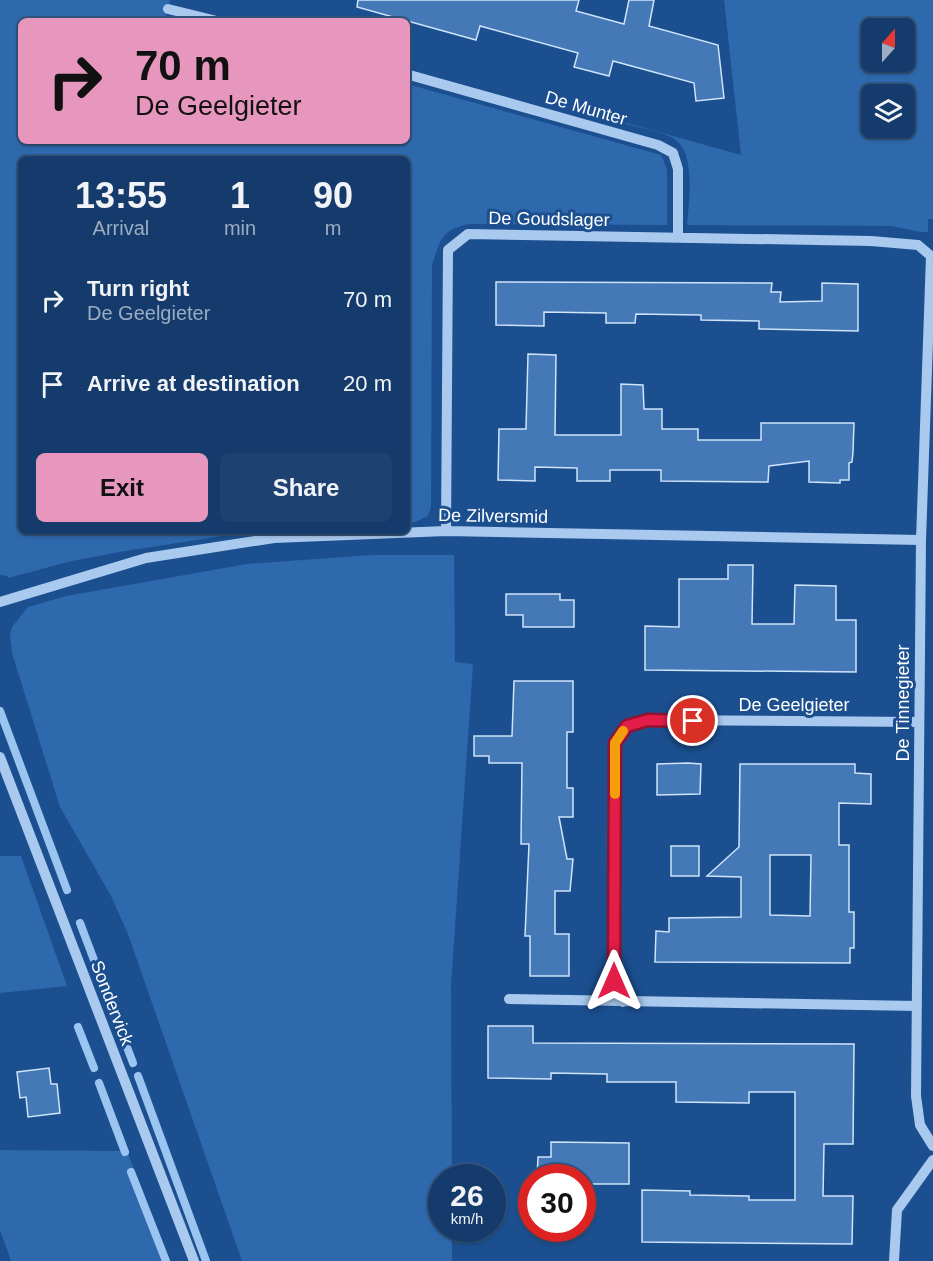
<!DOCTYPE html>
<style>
:root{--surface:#143b6b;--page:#1d4271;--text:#f1f3f6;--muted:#9dadc1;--line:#33557e;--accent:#e797bd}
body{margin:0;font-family:Arial,sans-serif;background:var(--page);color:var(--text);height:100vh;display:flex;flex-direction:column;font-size:22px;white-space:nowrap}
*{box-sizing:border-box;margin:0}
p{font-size:20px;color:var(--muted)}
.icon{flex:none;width:33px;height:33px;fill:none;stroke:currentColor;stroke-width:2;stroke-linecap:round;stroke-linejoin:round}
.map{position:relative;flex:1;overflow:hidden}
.sheet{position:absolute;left:18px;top:156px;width:392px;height:378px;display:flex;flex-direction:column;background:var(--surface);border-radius:9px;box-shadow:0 2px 4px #0004,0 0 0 2px var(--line)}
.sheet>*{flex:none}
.guide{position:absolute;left:18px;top:18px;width:392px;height:126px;border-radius:9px;box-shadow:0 2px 4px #0004,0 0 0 2px var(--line);background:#e797bd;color:#111;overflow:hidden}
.needle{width:39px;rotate:21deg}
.fabs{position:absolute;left:861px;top:18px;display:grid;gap:12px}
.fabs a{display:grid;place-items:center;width:54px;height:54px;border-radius:9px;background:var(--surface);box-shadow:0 2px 4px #0004,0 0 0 2px var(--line);font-size:30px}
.speed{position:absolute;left:428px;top:1164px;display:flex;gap:12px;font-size:30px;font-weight:700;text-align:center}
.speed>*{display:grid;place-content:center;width:78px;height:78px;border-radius:50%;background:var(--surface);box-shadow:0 2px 4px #0004,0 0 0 2px var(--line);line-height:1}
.speed small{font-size:15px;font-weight:400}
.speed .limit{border:9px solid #d22;background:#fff;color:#111}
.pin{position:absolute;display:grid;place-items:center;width:51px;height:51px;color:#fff;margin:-26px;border:3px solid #fff;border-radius:50%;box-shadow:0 2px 6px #0007}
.me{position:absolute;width:66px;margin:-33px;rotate:0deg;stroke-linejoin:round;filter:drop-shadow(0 0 4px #0008)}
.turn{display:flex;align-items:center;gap:21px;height:126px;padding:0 18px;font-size:27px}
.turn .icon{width:78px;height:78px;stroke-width:2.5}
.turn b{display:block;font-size:42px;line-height:51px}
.eta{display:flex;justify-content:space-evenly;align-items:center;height:102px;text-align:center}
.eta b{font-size:36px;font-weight:600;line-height:42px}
.button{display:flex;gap:12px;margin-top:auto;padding:12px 18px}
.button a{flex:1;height:69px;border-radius:9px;background:var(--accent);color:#111;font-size:24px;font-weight:600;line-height:69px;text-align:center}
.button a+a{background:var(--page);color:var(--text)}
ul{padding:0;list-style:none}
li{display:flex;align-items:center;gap:18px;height:84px;padding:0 18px}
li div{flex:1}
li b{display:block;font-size:22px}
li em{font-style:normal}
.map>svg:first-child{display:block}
.green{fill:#2e69ad;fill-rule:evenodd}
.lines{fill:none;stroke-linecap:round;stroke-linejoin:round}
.stream{stroke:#9cc4f0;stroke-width:8}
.building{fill:#4478b7;stroke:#cfe3fa;stroke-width:1.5;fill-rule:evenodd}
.minor{stroke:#a9c9ee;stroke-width:10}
.route-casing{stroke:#92132f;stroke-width:15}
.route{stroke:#e11d48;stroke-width:10}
.slow{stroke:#f59e0b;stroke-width:10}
.labels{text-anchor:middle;stroke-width:6;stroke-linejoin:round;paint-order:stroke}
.street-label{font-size:18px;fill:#fff;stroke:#1b4f8f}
</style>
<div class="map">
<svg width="933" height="1261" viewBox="0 0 933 1261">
<rect width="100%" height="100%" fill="#1b4f8f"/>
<path class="green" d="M0,0h170l-4,16 15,5h-160v120h385l1,-57 254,71 6,14v56l-196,-1c-30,5 -30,15 -39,41l-1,242 -3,9 -13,6h-8l-1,-363h-385v372h234l-130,20 -53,10 -64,17v-2l-8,-1z
M724,0h209v219h-5v13h-8l-28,-6 -205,-1c2,-24 10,-76 -16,-88 -18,-8 -41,-11 -60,-17l1,-1 129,36zM872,28h32v34h-32zM872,94h32v34h-32z
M371,555h83l1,107 18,2 -22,322 1,191 -11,1v50l11,1v32h-210l-114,-327 -17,-38 -51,-89 -48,-154 -2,-19 2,-7 16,-20 38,-11 181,-32z
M0,856h21l46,130 -67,7z
M0,1150l127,1 41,110h-157l-11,-31z"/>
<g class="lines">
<path class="stream" d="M0,711l67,179
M80,923l53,140
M78,1027l16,41
M138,1076l68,185
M99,1083l26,69
M131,1172l35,89"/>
</g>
<path class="building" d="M358,0h221l-3,11 48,13 5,-24h25l-5,26 69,19 6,53 -28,3 -2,-18 -81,-22 -4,15 -35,-9 4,-14 -98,-27 -4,14 -119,-33z
M496,282l276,1 -1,9h10l-1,10 42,-1v-18l36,1v47l-99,-2v-8l-58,-1v-5l-65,-1 -1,9h-29v-10l-62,-1v14l-48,-1z
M528,354l28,1 -1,80h66v-51l22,1 1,24h18v20h36v11h63v-17h93l-1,29 -1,10 -3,1v17h-9v3l-31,-1v-21l-40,5 -1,16 -107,-1v-11h-51v11h-33v-13l-42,-1v14l-37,-1 1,-51h27z
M728,565h25l-1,59h42l1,-39 41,1v34h20v52l-211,-2v-44l34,1v-48h49z
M506,594h54v6h14v27h-51v-12h-17z
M514,681h59v51h-6v56h6v29h-14l8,42h6l-3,32h-15v43h14v42h-39v-40h-5l4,-92h-8l1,-81h-33v-7h-15v-20h38z
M688,763l13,1 -1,30 -43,1v-31z
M740,764h115v9l16,1v30l-32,-1v42h10v67h5v36h-4v15l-195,-1 1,-31 13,1v-14l72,-1v-40l-34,-1 32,-29zM770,855h41l-1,61 -40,-1z
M671,846h28v30h-28z
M488,1026h45v17l321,1 -1,100h-29l-1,52h30l-1,48 -210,-2v-52l48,1v4l59,1v4h46v-108h-46v11l-73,-1v-20h-69v-8l-56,-1v6l-63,-1z
M49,1068l2,16h6l3,29 -32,4 -2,-20 -6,1 -3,-26z
M551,1142l78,1v41h-47v-6h-45l1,-21h13z"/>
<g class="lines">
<path class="minor" d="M168,9l49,12
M406,74l252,71 15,8 5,16v68
M931,256l-10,284 -5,556 4,29 13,21
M446,531l2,-281 20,-16 403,7 47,4 13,11
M0,602l146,-44 128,-20 172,-7 475,9
M0,757l194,504
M509,999l408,7
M623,1002l-9,-21 1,-238 12,-17 21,-6 271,2
M894,1261l3,-51 36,-50"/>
</g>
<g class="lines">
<defs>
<path id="route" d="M614,981l1,-238 12,-17 21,-6 45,1"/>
</defs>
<use href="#route" class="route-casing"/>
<use href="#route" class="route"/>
<path class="slow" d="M615,794v-51l8,-12"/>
</g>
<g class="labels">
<g class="street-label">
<text transform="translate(586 108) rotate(16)" y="6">De Munter</text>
<text transform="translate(549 219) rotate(1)" y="6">De Goudslager</text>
<text transform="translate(493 516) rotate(1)" y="6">De Zilversmid</text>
<text transform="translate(903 703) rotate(-90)" y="6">De Tinnegieter</text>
<text x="794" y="711">De Geelgieter</text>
<text transform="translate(112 1003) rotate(69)" y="6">Sondervick</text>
</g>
</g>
</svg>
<div class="fabs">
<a><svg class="needle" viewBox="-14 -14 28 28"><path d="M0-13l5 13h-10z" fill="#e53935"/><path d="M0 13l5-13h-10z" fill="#9dadc1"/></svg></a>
<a><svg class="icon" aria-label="layers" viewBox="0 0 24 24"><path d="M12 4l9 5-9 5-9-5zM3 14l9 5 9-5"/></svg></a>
</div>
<div class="speed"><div>26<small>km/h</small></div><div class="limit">30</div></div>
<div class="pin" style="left:693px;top:721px;background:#d93025"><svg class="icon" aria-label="arrive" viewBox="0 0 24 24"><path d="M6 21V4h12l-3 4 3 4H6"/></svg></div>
<svg class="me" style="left:614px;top:981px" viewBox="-20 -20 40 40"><path d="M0-17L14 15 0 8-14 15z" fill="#e11d48" stroke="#fff" stroke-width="4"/></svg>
<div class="guide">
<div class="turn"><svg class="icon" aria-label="right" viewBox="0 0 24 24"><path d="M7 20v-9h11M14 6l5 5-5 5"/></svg><div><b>70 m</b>De Geelgieter</div></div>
</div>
<section class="sheet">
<div class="eta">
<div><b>13:55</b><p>Arrival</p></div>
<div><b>1</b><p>min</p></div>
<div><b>90</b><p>m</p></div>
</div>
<ul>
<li><svg class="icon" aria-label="right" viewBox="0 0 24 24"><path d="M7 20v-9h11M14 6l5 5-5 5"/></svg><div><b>Turn right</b><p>De Geelgieter</p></div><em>70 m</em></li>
<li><svg class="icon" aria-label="arrive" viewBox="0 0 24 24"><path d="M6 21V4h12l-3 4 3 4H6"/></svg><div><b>Arrive at destination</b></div><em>20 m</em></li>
</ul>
<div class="button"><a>Exit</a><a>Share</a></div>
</section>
</div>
